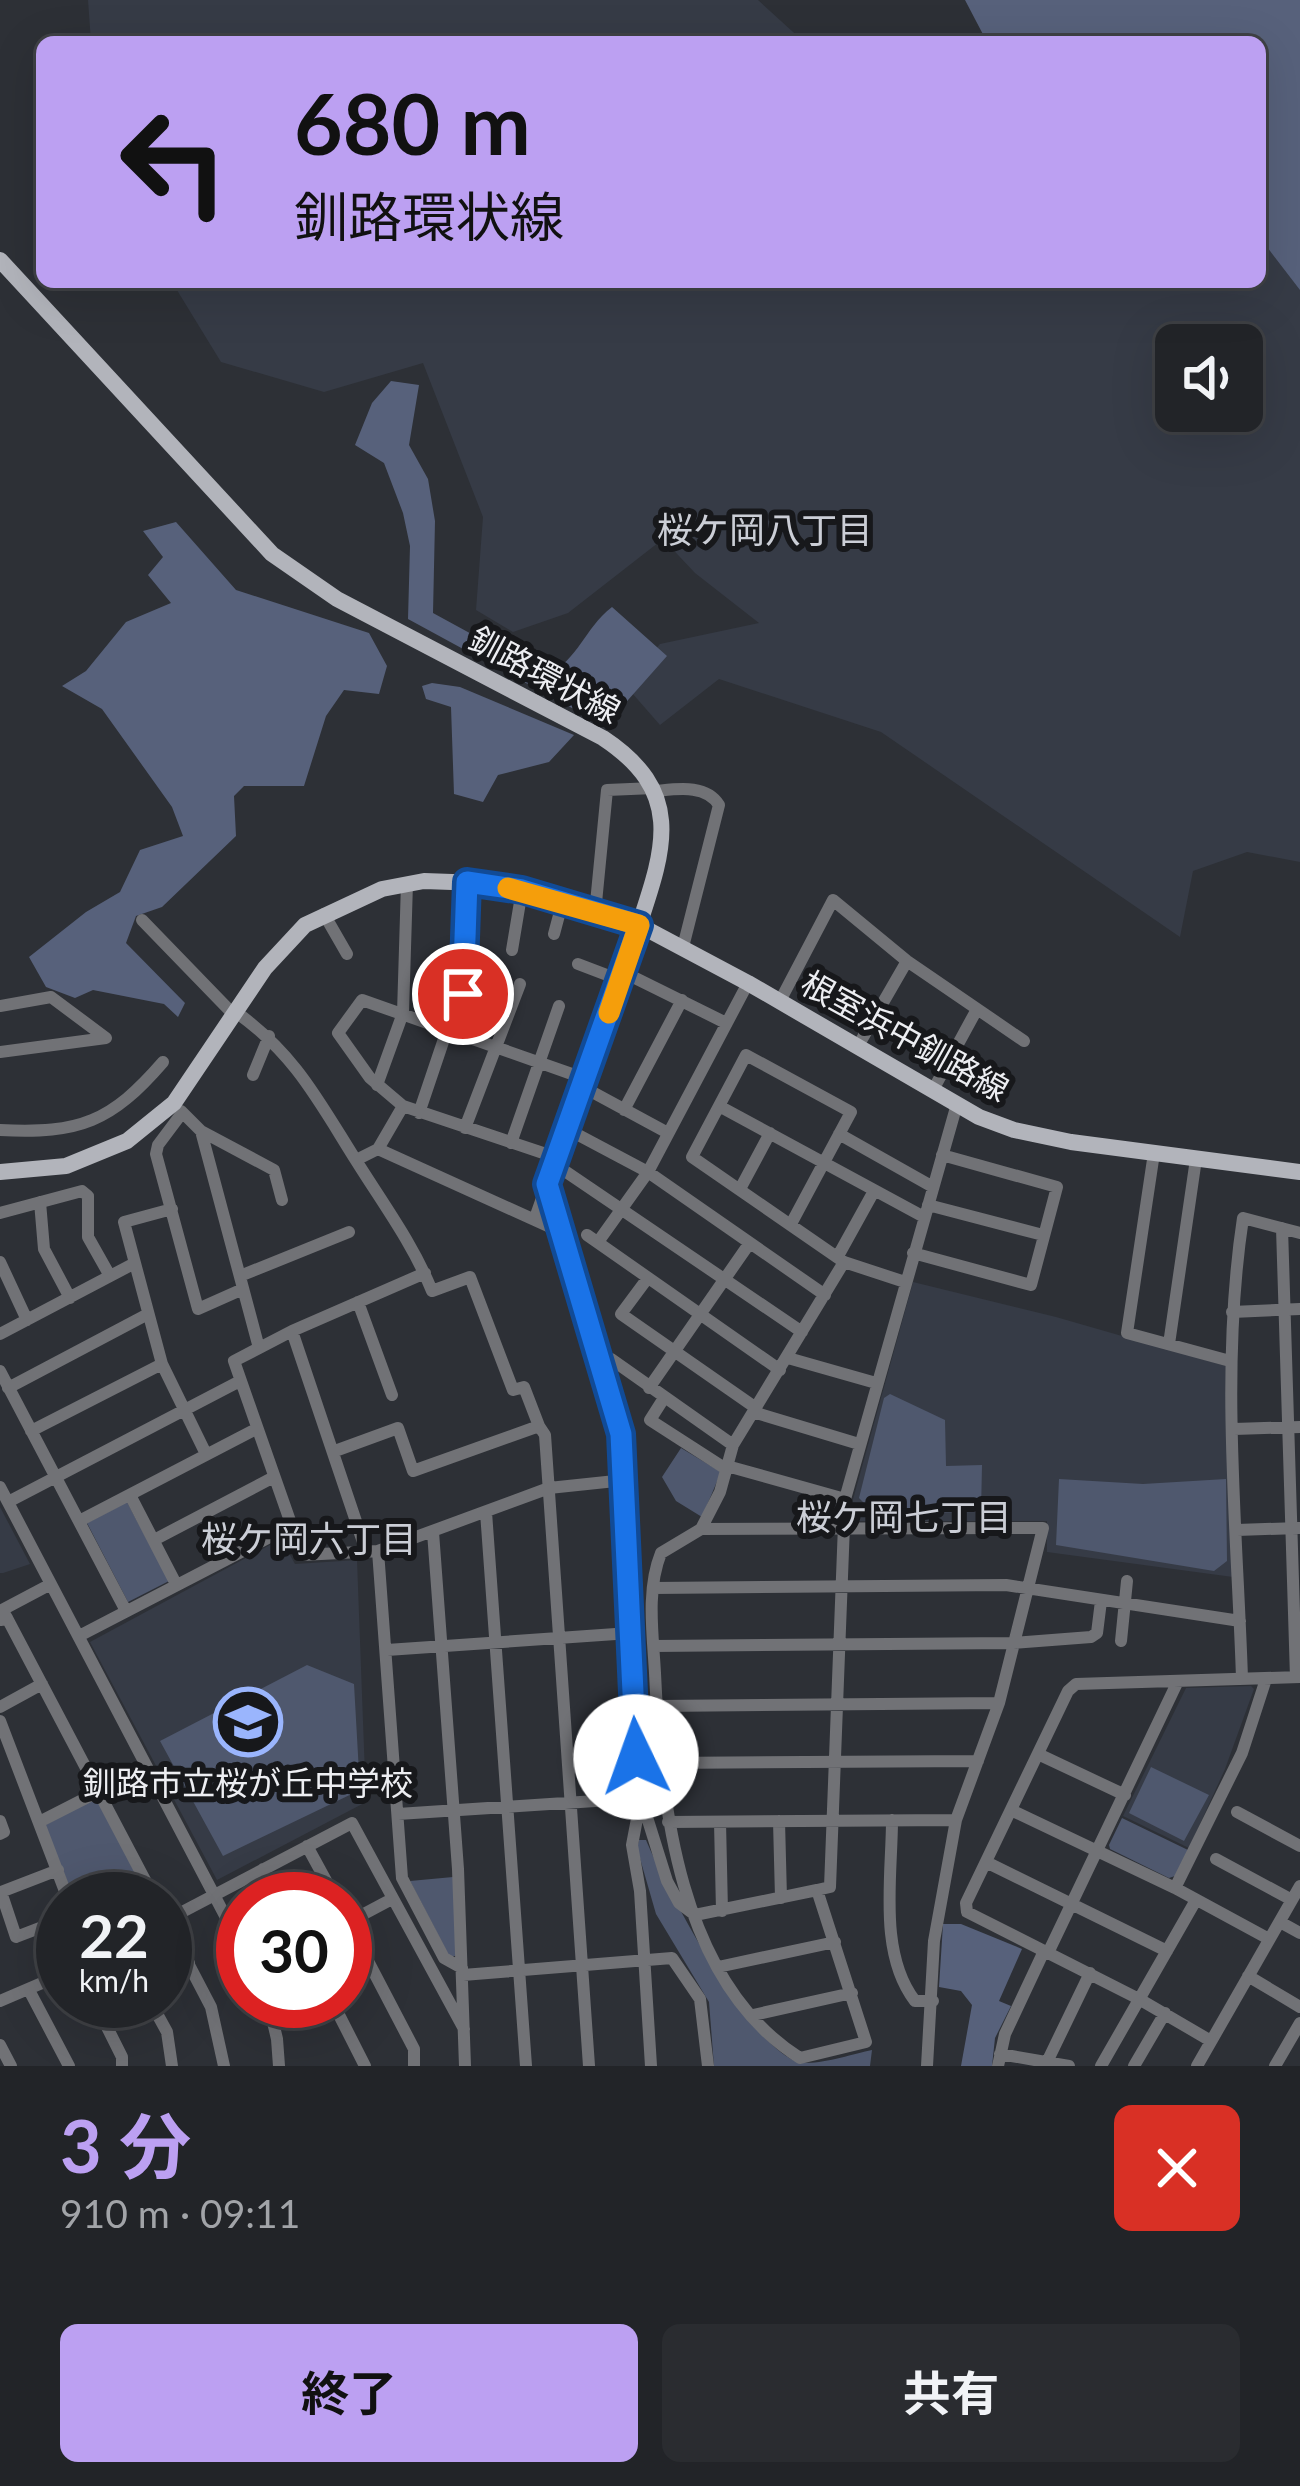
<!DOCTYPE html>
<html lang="ja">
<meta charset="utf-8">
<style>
:root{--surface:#222428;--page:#2a2c30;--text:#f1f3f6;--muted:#a2a4a8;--line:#3f4145;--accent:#bca0f2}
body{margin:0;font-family:Lato,"Noto Sans JP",sans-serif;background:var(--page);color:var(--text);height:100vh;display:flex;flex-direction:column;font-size:45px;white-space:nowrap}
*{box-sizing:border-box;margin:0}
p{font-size:39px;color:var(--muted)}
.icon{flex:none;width:66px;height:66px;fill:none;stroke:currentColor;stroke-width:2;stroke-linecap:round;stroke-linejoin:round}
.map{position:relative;height:2066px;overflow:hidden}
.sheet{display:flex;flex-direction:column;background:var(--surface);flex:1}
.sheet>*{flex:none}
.guide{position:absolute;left:36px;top:36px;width:1230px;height:252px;border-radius:18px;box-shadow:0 12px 48px #0002,0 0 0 3px var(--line);background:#bca0f2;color:#111;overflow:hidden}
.fabs{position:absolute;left:1155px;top:324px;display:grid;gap:24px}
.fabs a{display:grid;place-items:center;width:108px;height:108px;border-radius:18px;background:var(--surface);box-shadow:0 12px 48px #0002,0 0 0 3px var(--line);font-size:60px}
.speed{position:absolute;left:36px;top:1872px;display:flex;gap:24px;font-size:60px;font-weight:700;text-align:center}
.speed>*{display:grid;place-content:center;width:156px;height:156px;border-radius:50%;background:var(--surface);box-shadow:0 12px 48px #0002,0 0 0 3px var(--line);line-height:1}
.speed small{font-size:30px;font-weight:400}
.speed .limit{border:18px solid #d22;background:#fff;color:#111}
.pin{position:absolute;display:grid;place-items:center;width:102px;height:102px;color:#fff;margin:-51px;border:6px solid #fff;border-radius:50%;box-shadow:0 3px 12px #0007}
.me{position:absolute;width:132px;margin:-66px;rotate:357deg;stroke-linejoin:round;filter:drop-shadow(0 0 9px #0008)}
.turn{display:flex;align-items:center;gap:42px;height:252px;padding:0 60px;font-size:54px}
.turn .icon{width:156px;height:156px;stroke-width:2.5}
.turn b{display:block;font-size:84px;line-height:102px}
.round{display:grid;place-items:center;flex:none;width:126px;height:126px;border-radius:18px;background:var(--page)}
.head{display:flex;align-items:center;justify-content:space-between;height:204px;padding:0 60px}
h1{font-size:72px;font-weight:700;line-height:90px;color:var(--accent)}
.cta{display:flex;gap:24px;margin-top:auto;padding:24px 60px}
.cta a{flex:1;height:138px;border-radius:18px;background:var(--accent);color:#111;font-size:48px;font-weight:700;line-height:138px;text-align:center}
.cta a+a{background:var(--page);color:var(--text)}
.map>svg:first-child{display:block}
.built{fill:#363b46;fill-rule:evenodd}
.green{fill:#4f586e}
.forest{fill:#57617b}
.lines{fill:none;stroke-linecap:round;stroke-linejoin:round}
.minor{stroke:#717276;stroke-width:12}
.major{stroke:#b2b4bb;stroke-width:16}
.route-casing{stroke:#114b97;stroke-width:30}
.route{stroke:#1a73e8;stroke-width:21}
.slow{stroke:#f59e0b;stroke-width:21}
.labels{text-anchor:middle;stroke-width:12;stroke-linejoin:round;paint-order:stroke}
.street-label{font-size:33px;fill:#edeef2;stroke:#17181b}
.poi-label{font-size:33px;fill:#edeef2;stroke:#17181b}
.neighbourhood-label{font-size:36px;fill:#cbced6;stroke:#17181b}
</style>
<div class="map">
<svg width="1300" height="2066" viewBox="0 0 1300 2066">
<rect width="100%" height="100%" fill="#2d3036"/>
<path class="built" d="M88,0h670l46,42h-713z
M1264,30l36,176v656l-53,-10 -54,19 -13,66 -299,-205 -162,-53 -59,46 -35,-40 35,-41 99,-21 -64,-50 -32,-34 -95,74 -55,19 -37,-22 7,-93 -60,-154 -99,29 -103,-30 -49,-80h1088v-240zM1176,345h66v66h-66z
M913,1282l143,35 170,49 7,211 -186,-25v-31h-195v-18z
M0,1507l30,57 -27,9h-3z
M281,1539l14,25 62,-4 9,242 -149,78 -127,-238z
M1251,1686l3,3 -29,80 -36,79 -66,-32 63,-128z"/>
<path class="green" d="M890,1394l55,26 1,46 36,-1 -1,47 -107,1 -15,-15 25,-100z
M681,1448l40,24 -19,45 -26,-16 -14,-24z
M1059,1479l84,5 83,-5 1,82 -13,10 -158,-26z
M127,1502l42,79 -41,21 -41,-79z
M307,1665l47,19 6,106 -137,66 -63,-115z
M1151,1767l58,28 -25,46 -55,-28z
M91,1800l7,2 51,97h-75l-29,-74z
M1122,1818l66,32 -13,26 -6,2 -59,-29 -1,-4z
M639,1840h7c20,48 103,207 152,222 20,4 54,-8 74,-12l-2,16h-156l-5,-64 -53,-88 -19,-66z
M453,1877l5,74 -3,5h-6l-39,-75z"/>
<path class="forest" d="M965,0h335v290l-40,-52v-196h-273z
M391,381l28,4 -10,60 19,34 7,42 -2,92 114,62c33,-17 36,-45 65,-68l55,49 -62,70 -197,-107 2,-73 -7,-33 -19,-50 -29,-18 17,-42z
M176,522l60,68 133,43 18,33 -8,28 -35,-4 -18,26 -22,70h-60l-10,10 2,40 -74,71 -26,9 -10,27 59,60 -7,14 -14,-13 -71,-14 -18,8 -29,-11 -17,-30 57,-45 34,-20 20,-42 43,-14 -11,-29 -70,-98 -40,-23 24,-15 40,-49 45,-19 -23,-28 15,-18 -20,-26z
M432,683l28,4 114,48 -25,27 -51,13 -15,27 -29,-8 -3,-87 -25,-8 -4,-13z
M943,1924h18l61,25 -23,52 12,5 -16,32 -3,28h-31l11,-61 -11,-14 -22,-4z"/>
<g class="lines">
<path class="minor" d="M656,791c21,-2 50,-7 63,14l-36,142
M595,913l12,-123 47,-2
M324,914l23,40
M142,920l92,95
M554,934l8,-30
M512,950l10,-60
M578,964l42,16
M623,972l103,51
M463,995l4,-113
M780,1001l53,-101 74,61 117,80
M0,1006l51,-9 55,41 -106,14
M236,1012c60,43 83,90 121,150 27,43 56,82 75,129l38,-14 43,113 11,-3 15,39
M858,1046l49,-85
M253,1075l16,-39
M377,1085l26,-72 4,-130
M583,1087l85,46
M933,1090l43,-79
M719,1106l205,111
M624,1110l58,-110
M181,1111l20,20 73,39 8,30
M182,1113l-24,32 -2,9 42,155 45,-20
M419,1113l28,-83
M465,1128l55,-144
M567,1129l81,43 177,123
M0,1130c80,4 111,-8 163,-68
M201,1131l58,217
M839,1134l94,53
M511,1143l48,-137
M378,1149l181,82
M1154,1153l-27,180 103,28
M555,1157l-152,-51 -33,-28 -32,-45 24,-33 224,79
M356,1160l22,-11 25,-43
M553,1163l249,169
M547,1184l74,250 20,364 26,83 12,22 16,12 122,-25
M740,1189l30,-56
M40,1202l4,47 26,49
M928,1205l115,30
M172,1209l-48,13 38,142 44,90
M0,1213l82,-22 6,5v41l22,39
M535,1218l104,-293
M791,1224l60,-112 -105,-57 -54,102 152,105 61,20
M1282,1228l14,449
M587,1235l193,135
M598,1242l50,-70 100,-189
M913,1253l118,32 26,-98 -115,-32
M838,1256l36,-65
M0,1262l27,58
M844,1262l-111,183 -13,47 -19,37 -40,24c-15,37 -8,82 -6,120 6,130 23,308 145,385l66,-16 -49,-152 13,-3 15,-388 112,-395
M425,1273l-133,58 -58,30 68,194 76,-4 171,-63 76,-8
M240,1276l109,-44
M647,1279l-26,35 135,94
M358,1302l34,93
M1232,1312l68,-3
M292,1331l74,220
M0,1334l133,-70
M1169,1344l27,-185
M788,1358l88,25
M599,1360l12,-1 122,86
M0,1371l126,240
M8,1388l140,-74
M649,1388l100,-144
M664,1398l-14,22 76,49
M753,1412l106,32
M1234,1429l66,-2
M31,1431l131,-67
M335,1451l63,-23 15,43 126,-45 6,9 44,631
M727,1466l118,33
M0,1487l243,463
M130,1495l46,89
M8,1502l232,-121
M486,1512l40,554
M79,1521l177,-92
M701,1529l342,-1 -44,175 -43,117 -22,121 -7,125
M1237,1530l62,-2
M433,1532l25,337 7,197
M154,1540l118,-62
M378,1551l24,327 42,80 18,10
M653,1588l353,-3 234,36
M7,1618l148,281
M1,1620l6,-2 -5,-8 49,-26
M79,1636l210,-109
M1121,1641l6,-60
M654,1646l359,-3 78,-6 6,-4 4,-32
M387,1650l243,-17
M1242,1678c-5,-152 -22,-309 1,-460l57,15
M657,1706l342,-3
M0,1707l42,-23
M0,1721l68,178
M1038,1754l87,41
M660,1763l318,-2
M1011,1810l164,78 94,51
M1237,1812l63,34
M398,1814l243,-16 -9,47 8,46 11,175
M892,1820c0,56 -14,133 23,181h18
M0,1821l4,11 -4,2
M779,1821l2,77
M39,1822l108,-55
M668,1822l288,-2
M720,1822l2,89
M307,1846l29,53
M1216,1859l76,41
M986,1862l181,89
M263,1869l16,30
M58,1870l-57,22 15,45 47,-18
M1175,1888l67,-135 24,-74
M345,1917l69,132v17
M165,1919l46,88 13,59
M165,1921l187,-98 112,206
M1280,1922l20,11
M345,1924l47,-25
M1048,1953l130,-272
M718,1967l117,-25
M165,1975l24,-12
M463,1975l209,-17 28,41 8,67
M1248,1976l52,31
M30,1992l39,74
M0,2001l63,-27
M94,2001l28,56v9
M150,2001l17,31 5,34
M268,2001l9,38 2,27
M332,2001l33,65
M99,2010l17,-9
M753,2015l99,-22
M1211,2041l-72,-42 -172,-87 -1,-9 102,-212 8,-7 224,-7
M0,2045l11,21
M1000,2054l69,12
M1047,2062l43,-89
M998,2066l7,-32 39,-83
M1101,2066l95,-166
M1134,2066l31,-53
M1197,2066l103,-180
M1275,2066l25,-43"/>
<path class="major" d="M0,260l272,294 65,45 266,139c80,53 63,107 36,187
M0,1172l66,-6 61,-25 47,-38 91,-135 40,-43 77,-36 42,-8 56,2 42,7 117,35 109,58 231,134 35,13 57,12 229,30"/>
</g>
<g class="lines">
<defs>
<path id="route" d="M463,994l4,-112 55,8 117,35 -92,259 74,250 15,323"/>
</defs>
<use href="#route" class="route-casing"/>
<use href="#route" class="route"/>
<path class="slow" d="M508,888l131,37 -30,88"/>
</g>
<defs>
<symbol id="school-ring" viewBox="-11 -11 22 22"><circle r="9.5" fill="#17181b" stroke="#9ab5fd" stroke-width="1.5"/><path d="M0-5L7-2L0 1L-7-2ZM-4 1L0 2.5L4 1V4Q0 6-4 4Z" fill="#9ab5fd"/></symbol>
</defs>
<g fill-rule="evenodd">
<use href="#school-ring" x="210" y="1684" width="76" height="76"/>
</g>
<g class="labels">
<g class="street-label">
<text transform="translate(545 675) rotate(28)" y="12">釧路環状線</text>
<text transform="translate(905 1036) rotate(29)" y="12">根室浜中釧路線</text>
</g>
<g class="poi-label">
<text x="248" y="1795">釧路市立桜が丘中学校</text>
</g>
<g class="neighbourhood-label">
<text x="765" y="543">桜ケ岡八丁目</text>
<text x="904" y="1530">桜ケ岡七丁目</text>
<text x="309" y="1552">桜ケ岡六丁目</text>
</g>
</g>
</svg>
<div class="fabs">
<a><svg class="icon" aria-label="sound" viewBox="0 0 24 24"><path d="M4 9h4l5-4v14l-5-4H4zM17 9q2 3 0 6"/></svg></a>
</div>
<div class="speed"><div>22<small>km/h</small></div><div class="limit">30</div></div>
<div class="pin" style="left:463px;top:994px;background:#d93025"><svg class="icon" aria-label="arrive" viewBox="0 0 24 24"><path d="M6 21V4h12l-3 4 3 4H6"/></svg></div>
<svg class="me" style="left:636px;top:1757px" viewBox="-20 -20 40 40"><circle r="19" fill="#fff"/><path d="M0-13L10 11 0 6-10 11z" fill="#1a73e8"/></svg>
<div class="guide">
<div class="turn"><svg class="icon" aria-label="left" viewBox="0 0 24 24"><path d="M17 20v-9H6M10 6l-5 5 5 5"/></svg><div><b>680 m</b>釧路環状線</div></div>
</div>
</div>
<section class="sheet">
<div class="head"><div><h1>3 分</h1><p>910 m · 09:11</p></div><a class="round" style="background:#d93025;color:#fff"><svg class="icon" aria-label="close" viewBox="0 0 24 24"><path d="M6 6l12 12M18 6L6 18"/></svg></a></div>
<div class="cta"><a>終了</a><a>共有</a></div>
</section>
